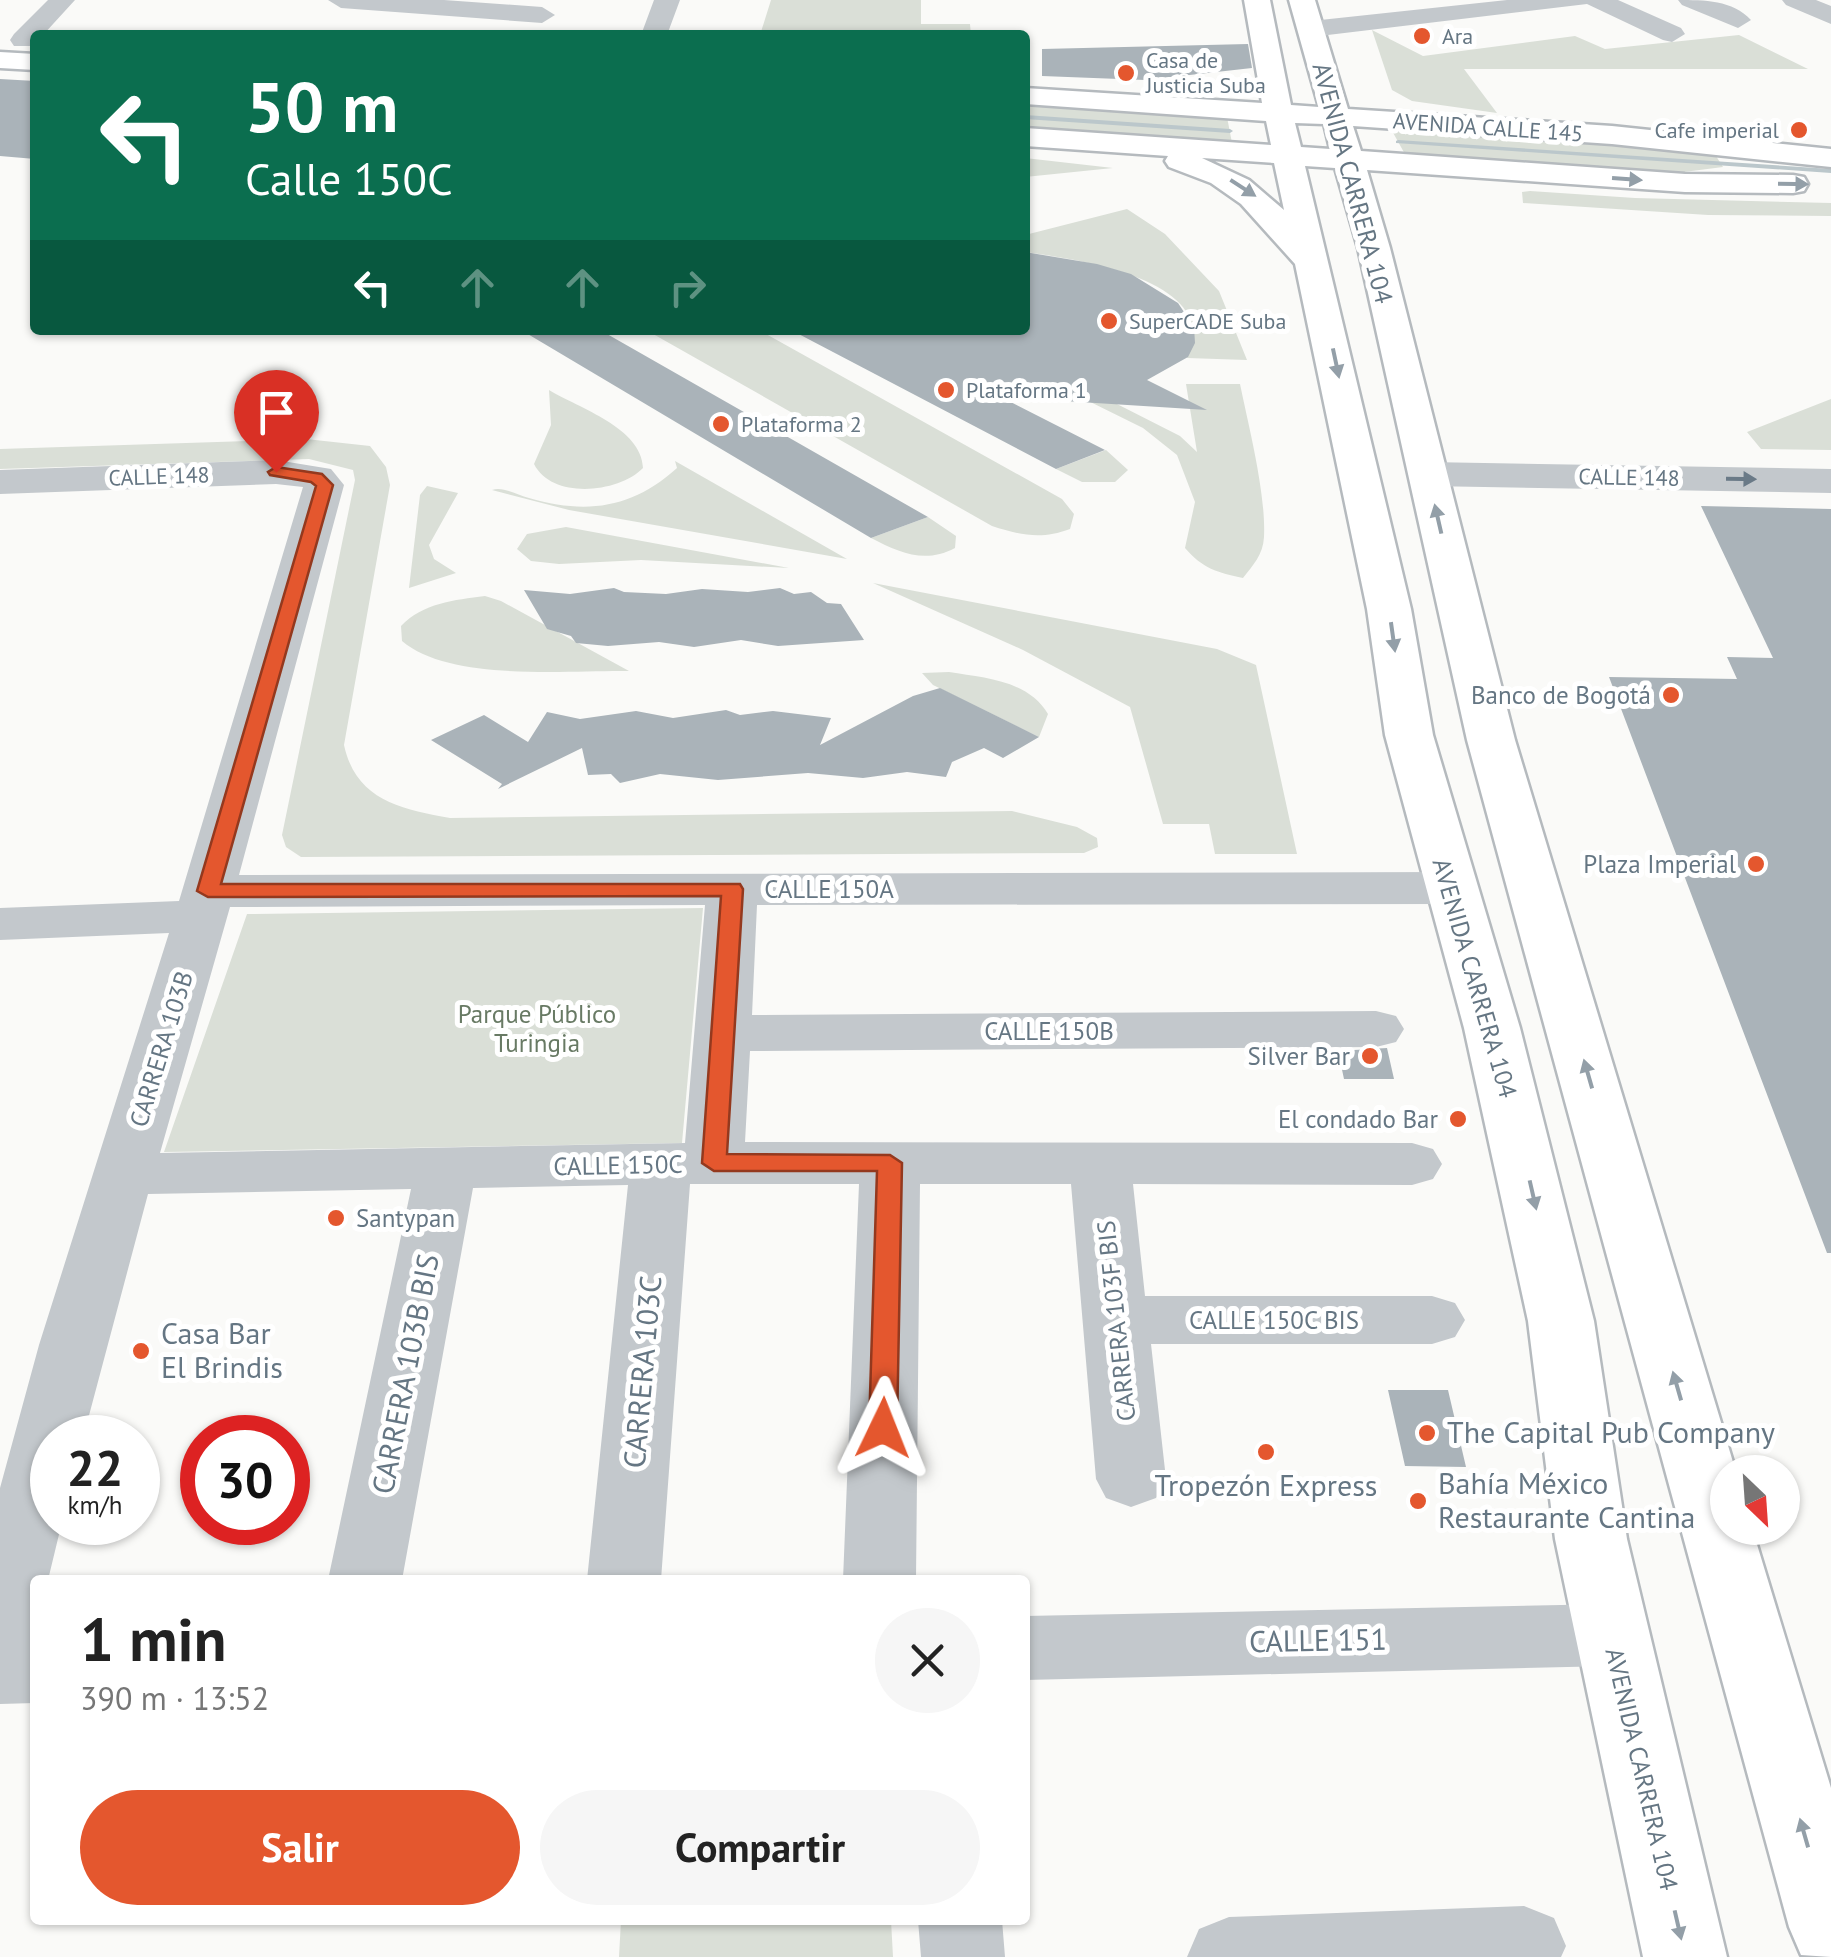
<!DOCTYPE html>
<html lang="es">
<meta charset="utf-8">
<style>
:root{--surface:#fff;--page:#f6f6f6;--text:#222;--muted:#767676;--accent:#e4572e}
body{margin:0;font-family:"PT Sans",sans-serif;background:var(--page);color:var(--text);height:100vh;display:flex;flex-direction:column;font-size:38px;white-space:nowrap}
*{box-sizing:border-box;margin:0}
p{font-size:32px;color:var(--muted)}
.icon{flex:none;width:55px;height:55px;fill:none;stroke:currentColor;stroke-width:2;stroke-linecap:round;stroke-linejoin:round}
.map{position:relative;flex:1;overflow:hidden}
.side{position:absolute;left:30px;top:1575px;width:1000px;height:350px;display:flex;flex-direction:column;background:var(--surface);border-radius:10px;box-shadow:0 2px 8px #0004}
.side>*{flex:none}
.guide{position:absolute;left:30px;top:30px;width:1000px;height:305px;border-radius:10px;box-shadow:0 2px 8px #0004;background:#0b6e4f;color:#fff;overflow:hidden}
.needle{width:65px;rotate:155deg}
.fabs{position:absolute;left:1710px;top:1455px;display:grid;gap:20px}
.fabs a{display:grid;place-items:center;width:90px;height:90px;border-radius:50%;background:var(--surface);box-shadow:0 2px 8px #0004;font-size:50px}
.speed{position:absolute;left:30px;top:1415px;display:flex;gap:20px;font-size:50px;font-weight:700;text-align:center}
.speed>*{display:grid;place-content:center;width:130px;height:130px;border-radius:50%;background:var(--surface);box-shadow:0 2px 8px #0004;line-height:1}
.speed small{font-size:25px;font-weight:400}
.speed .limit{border:15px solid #d22;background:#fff;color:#111}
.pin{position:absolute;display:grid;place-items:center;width:85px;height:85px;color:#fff;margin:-102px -42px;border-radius:50% 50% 50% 0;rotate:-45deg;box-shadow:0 0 10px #0007}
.pin .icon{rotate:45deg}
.me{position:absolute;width:110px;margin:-55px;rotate:2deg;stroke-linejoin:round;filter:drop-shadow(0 0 8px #0008)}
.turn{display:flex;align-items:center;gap:35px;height:210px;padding:0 50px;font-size:45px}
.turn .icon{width:130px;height:130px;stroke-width:2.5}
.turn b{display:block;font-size:70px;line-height:85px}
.lanes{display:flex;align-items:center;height:95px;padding:0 50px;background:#0003;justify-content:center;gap:50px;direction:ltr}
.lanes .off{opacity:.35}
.round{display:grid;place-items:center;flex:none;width:105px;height:105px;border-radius:52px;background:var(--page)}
.overview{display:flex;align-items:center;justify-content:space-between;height:170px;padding:0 50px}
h1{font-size:60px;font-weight:600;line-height:75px}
.cta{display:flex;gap:20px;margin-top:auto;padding:20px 50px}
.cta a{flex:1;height:115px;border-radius:60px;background:var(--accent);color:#fff;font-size:40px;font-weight:600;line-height:115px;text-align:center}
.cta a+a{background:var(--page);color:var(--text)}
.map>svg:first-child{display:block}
.green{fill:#dadfd7}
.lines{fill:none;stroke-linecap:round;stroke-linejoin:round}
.stream{fill:#bbc7cb;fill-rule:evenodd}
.building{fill:#aab3b9}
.major-casing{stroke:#b5babe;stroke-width:5}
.minor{fill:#c3c8cc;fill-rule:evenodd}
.major{fill:#fff;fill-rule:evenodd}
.oneway{fill:#939fa8}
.oneway2{fill:#6a7a87}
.route{fill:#e4572e;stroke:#94391e;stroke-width:2.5}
.poi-dot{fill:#e4572e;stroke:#fff;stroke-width:4}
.labels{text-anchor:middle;stroke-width:10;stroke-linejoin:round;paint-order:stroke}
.far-poi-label{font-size:22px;fill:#657683;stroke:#fff;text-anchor:start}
.far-street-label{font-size:22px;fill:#657683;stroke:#fff}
.street-label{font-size:25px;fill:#657683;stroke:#fff}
.poi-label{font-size:25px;fill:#657683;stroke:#fff;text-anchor:end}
.park-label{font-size:25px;fill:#687a64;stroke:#fff}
.near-poi-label{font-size:30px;fill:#657683;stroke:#fff;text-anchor:start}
.near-street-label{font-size:30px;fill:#657683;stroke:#fff}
</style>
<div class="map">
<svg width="1831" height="1957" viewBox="0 0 1831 1957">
<rect width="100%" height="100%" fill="#fafaf8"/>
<path class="green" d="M771,0h150v24h49l1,11h-211z
M1372,30l51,26 152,-20 30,13 134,-14 69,34h-344l33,44 -85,-12 -20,-11z
M1025,104l202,13 5,26 -207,-14z
M1391,129l293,20 32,7 7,11 -47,6 -270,-17z
M1025,158l88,10 -88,9z
M1530,191l105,7 196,5v13l-123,-1 -185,-12 -1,-11z
M1127,209l38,25 54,57 28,69 -60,-2c38,-79 -113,-99 -162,-106v-17z
M646,330h113l303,169 12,15 -4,15c-29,11 -50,6 -78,-3z
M945,330h26l209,106 17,16 -11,-68h54c9,44 26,109 24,153 -1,18 -11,28 -21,41 -25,-5 -41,-10 -58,-30l10,-46 -18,-47 -34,-27z
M549,390c30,18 93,38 94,78 -24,25 -91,32 -109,-4l17,-39z
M1831,399v51l-70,-1 -14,-17z
M306,439l64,7 16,21 4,18 -46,260c12,55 56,64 106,73l562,-7 65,16 20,11 1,9 -14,6 -783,4 -15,-10 -4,-12 73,-355 -2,-10 -44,-11 -309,10v-20z
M1106,450l22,20 -13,12h-33l-26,-13z
M675,461l172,98 -278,-49 -77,-20c11,-4 25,5 37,8 58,17 104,10 148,-30z
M427,486l31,7 -29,52 5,14 22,14 -47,15 11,-93z
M928,517l28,19 -1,12c-30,16 -55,5 -84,-10z
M566,527l223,41 -148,-8 -82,4 -28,-3 -14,-12 10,-15z
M873,583l344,66 39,16 41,189h-82l-6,-30h-46l-33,-117 -107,-57z
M485,596l16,5 128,70c-62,-1 -179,11 -227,-30l-1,-15c22,-23 53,-26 84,-30z
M949,672c36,6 79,8 99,42l-9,23 -106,-52 -11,-12z
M703,908l-21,235 -518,9 83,-238z
M621,1920h270l2,37h-274z"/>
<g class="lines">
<path class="stream" d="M1025,115l205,14 3,2 -3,2 -205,-14z
M1398,140l433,29v4l-435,-30v-2z"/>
</g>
<path class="building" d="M1248,44l4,24 -107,12 -103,-4v-27z
M0,79l35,2v78l-35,-3z
M1025,252l72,12 34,10 47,29 16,24 1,16 -7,14 -41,23 60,30 -206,-13 104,53 -49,19 -265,-139h234z
M521,330h79l328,187 -57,21z
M1701,506l130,3v744h-4l-218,-576 128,2 -10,-22 46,1z
M614,588l10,4 42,2 36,-5 46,3 32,-4 14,6 17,-2 16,11 14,1 23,36 -86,6 -37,-6 -47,7 -35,-5 -51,4 -32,-3 -5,-7 -24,-7 -23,-39 46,4z
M940,688l99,49 -36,21 -19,-10 -32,14 -6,15 -39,-5 -44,6 -55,-5 -90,7 -58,-6 -40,9 -9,-9 -23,1 -6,-27 -84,41 4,-5 -71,-44 53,-25 44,27 19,-30 33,7 56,-8 37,7 53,-8 14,5 33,-4 58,7 -11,27 93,-49z
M1387,1048l7,31h-50l-6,-28z
M1388,1390h60l18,77 -61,-1z"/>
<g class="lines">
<defs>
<path id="major" d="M1244,0h26l21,105 28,2 -30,-107h26l33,109 264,17 219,23v18l-219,-23 -259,-18 8,25 324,23 108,1 11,2 4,7 -4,7 -11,2 -108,-1 -318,-22 23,78 125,492 221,732h-8v56h24l79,260v169l-30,-2 -12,-28 -322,-1187 -109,-492 -23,-80 -30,-2 106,443 22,126 87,293 74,293 33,218 100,418h-84l-88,-418 -27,-218 -64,-293 -79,-293 -18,-126 -72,-345 -54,-60 -30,-21 -42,-16 -4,-6 3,-5 -143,-10v-18l246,17 -5,-24 -241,-17v-16l237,15zM1295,123l29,1 6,25 -29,-2zM1202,158l72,5 10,47 -35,-30z
M0,52l35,2v16l-35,-2z"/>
</defs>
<use href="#major" class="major-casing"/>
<path class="minor" d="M48,0h27l-32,35h-8l-3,11h-18l-4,-6 4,-6z
M328,0h116l98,7 13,8 -13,8 -201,-15z
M654,0h26l-13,35h-26z
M1507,0h111l63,28 4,6 -13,8 -9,-2 -76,-36 -276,33 -13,-8 13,-8z
M1678,0c26,0 55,0 73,20l-13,8 -56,-23z
M1782,0h34l15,6v18l-45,-19z
M276,460l55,9 13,16 -105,390 1211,-3 18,5 8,11 -8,11 -18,5 -693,1 -5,110 624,-4 20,5 8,13 -8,13 -20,5 -626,4 -5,91 667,1 21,6 9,15 -9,15 -21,6 -279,-1 12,112h287l23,7 10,17 -10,17 -23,7h-281l15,135 -10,19 -25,9 -25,-9 -10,-19 -25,-295h-151l-4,395 -73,1 16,-396h-169l-29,396h-74l41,-395 -155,3 -71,392h-74l83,-391 -263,5 -65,244h-31v84h10l-14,58h-13v49l-5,10h5v64l-35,1v-216l39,-143 130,-412 -169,7v-32l179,-7 124,-414 -27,-3 -276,10v-24zM705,905l-20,238 -525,10 70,-246z
M1428,462l403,7v24l-403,-7 -14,-4 -6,-8 6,-8z
M1611,1604l26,9 11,22 -11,22 -26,9 -586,14v-64z
M1524,1906l30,12 12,28 -5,11h-374l12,-28 30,-12z
M918,1920h84l3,37h-84z"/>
<use href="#major" class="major"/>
</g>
<defs><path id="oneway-solid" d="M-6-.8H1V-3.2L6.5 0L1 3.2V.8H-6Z" transform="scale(2.5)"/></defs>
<g class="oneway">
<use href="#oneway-solid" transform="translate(1627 179) rotate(4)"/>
<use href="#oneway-solid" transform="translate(1793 184) rotate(1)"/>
<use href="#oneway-solid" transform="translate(1243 188) rotate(33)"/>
<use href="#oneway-solid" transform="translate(1336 363) rotate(78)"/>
<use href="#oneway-solid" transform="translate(1438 519) rotate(-103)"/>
<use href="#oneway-solid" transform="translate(1393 637) rotate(82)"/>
<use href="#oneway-solid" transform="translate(1588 1074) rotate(-106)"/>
<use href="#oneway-solid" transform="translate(1533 1195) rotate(77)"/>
<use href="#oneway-solid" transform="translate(1677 1386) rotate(-106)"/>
<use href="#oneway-solid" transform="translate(1804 1833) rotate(-106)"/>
<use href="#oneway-solid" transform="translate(1678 1925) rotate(77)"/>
</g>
<use class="oneway2" href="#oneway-solid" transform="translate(1741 479) rotate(1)"/>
<path class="route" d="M276,467l46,7 11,11 -112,399h519l3,5 -16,265 163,1 12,8 -5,265 -4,7 -10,4 -10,-4 -4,-7 8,-257h-163l-12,-8 19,-267 -513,1 -11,-6 119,-405 -5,-4 -41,-7 -2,-3z"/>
<g class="poi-dot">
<circle cx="1422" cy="36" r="10"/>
<circle cx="1126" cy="73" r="10"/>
<circle cx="1799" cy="130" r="10"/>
<circle cx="1109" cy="321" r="10"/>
<circle cx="946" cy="390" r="10"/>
<circle cx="721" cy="424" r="10"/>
<circle cx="1671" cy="695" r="10"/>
<circle cx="1756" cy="864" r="10"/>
<circle cx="1370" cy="1056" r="10"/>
<circle cx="1458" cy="1119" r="10"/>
<circle cx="336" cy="1218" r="10"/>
<circle cx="141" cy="1351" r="10"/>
<circle cx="1427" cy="1433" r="10"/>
<circle cx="1266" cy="1452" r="10"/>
<circle cx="1418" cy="1501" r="10"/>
</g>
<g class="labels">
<g class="far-poi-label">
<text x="1442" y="44">Ara</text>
<text x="1146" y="68">Casa de<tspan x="1146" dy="25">Justicia Suba</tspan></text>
<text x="1779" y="138" text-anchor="end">Cafe imperial</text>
<text x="1129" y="329">SuperCADE Suba</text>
<text x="966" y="398">Plataforma 1</text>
<text x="741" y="432">Plataforma 2</text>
</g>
<g class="far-street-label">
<text transform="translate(1488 127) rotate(4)" y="8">AVENIDA CALLE 145</text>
<text transform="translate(159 476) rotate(-2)" y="8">CALLE 148</text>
<text transform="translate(1629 477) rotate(1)" y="8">CALLE 148</text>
</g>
<g class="street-label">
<text transform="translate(1353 183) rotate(75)" y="9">AVENIDA CARRERA 104</text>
<text x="829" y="898">CALLE 150A</text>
<text transform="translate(1475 978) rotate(74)" y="9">AVENIDA CARRERA 104</text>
<text x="1049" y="1040">CALLE 150B</text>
<text transform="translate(161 1049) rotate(-73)" y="9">CARRERA 103B</text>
<text transform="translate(618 1165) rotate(-1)" y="9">CALLE 150C</text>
<text x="1274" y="1329">CALLE 150C BIS</text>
<text transform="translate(1116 1321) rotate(-96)" y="9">CARRERA 103F BIS</text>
<text transform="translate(1642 1769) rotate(77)" y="9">AVENIDA CARRERA 104</text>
</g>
<g class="poi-label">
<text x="1651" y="704">Banco de Bogotá</text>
<text x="1736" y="873">Plaza Imperial</text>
<text x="1350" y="1065">Silver Bar</text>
<text x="1438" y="1128">El condado Bar</text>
<text x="356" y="1227" text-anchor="start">Santypan</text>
</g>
<g class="park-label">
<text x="537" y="1023">Parque Público<tspan x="537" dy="29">Turingia</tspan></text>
</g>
<g class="near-poi-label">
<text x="161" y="1344">Casa Bar<tspan x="161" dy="34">El Brindis</tspan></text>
<text x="1447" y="1443">The Capital Pub Company</text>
<text x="1438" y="1494">Bahía México<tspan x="1438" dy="34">Restaurante Cantina</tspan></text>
<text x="1266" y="1496" text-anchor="middle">Tropezón Express</text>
</g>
<g class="near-street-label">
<text transform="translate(643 1372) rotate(-85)" y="10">CARRERA 103C</text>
<text transform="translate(406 1374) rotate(-79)" y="10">CARRERA 103B BIS</text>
<text transform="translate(1318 1641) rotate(-1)" y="10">CALLE 151</text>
</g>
</g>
</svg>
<div class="fabs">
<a><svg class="needle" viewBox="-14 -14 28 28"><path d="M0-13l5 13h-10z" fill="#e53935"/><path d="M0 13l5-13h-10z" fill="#767676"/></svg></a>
</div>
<div class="speed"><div>22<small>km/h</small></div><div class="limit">30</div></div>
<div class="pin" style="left:276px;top:472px;background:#d93025"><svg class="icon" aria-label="arrive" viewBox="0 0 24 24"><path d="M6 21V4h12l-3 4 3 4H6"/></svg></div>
<svg class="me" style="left:883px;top:1428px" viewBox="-20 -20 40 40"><path d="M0-17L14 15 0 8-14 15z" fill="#e4572e" stroke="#fff" stroke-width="4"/></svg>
<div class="guide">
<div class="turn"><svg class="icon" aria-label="left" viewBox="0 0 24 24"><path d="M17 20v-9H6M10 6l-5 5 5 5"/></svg><div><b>50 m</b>Calle 150C</div></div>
<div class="lanes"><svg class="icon" aria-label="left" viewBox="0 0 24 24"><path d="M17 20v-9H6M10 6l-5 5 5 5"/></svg><svg class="icon off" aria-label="ahead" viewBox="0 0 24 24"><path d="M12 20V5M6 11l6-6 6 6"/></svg><svg class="icon off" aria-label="ahead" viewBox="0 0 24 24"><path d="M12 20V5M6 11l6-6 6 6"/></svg><svg class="icon off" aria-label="right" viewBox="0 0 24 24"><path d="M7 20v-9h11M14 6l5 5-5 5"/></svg></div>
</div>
<section class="side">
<div class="overview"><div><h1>1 min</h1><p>390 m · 13:52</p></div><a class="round"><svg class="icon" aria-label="close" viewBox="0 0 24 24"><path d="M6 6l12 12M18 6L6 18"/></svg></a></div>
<div class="cta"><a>Salir</a><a>Compartir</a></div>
</section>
</div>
